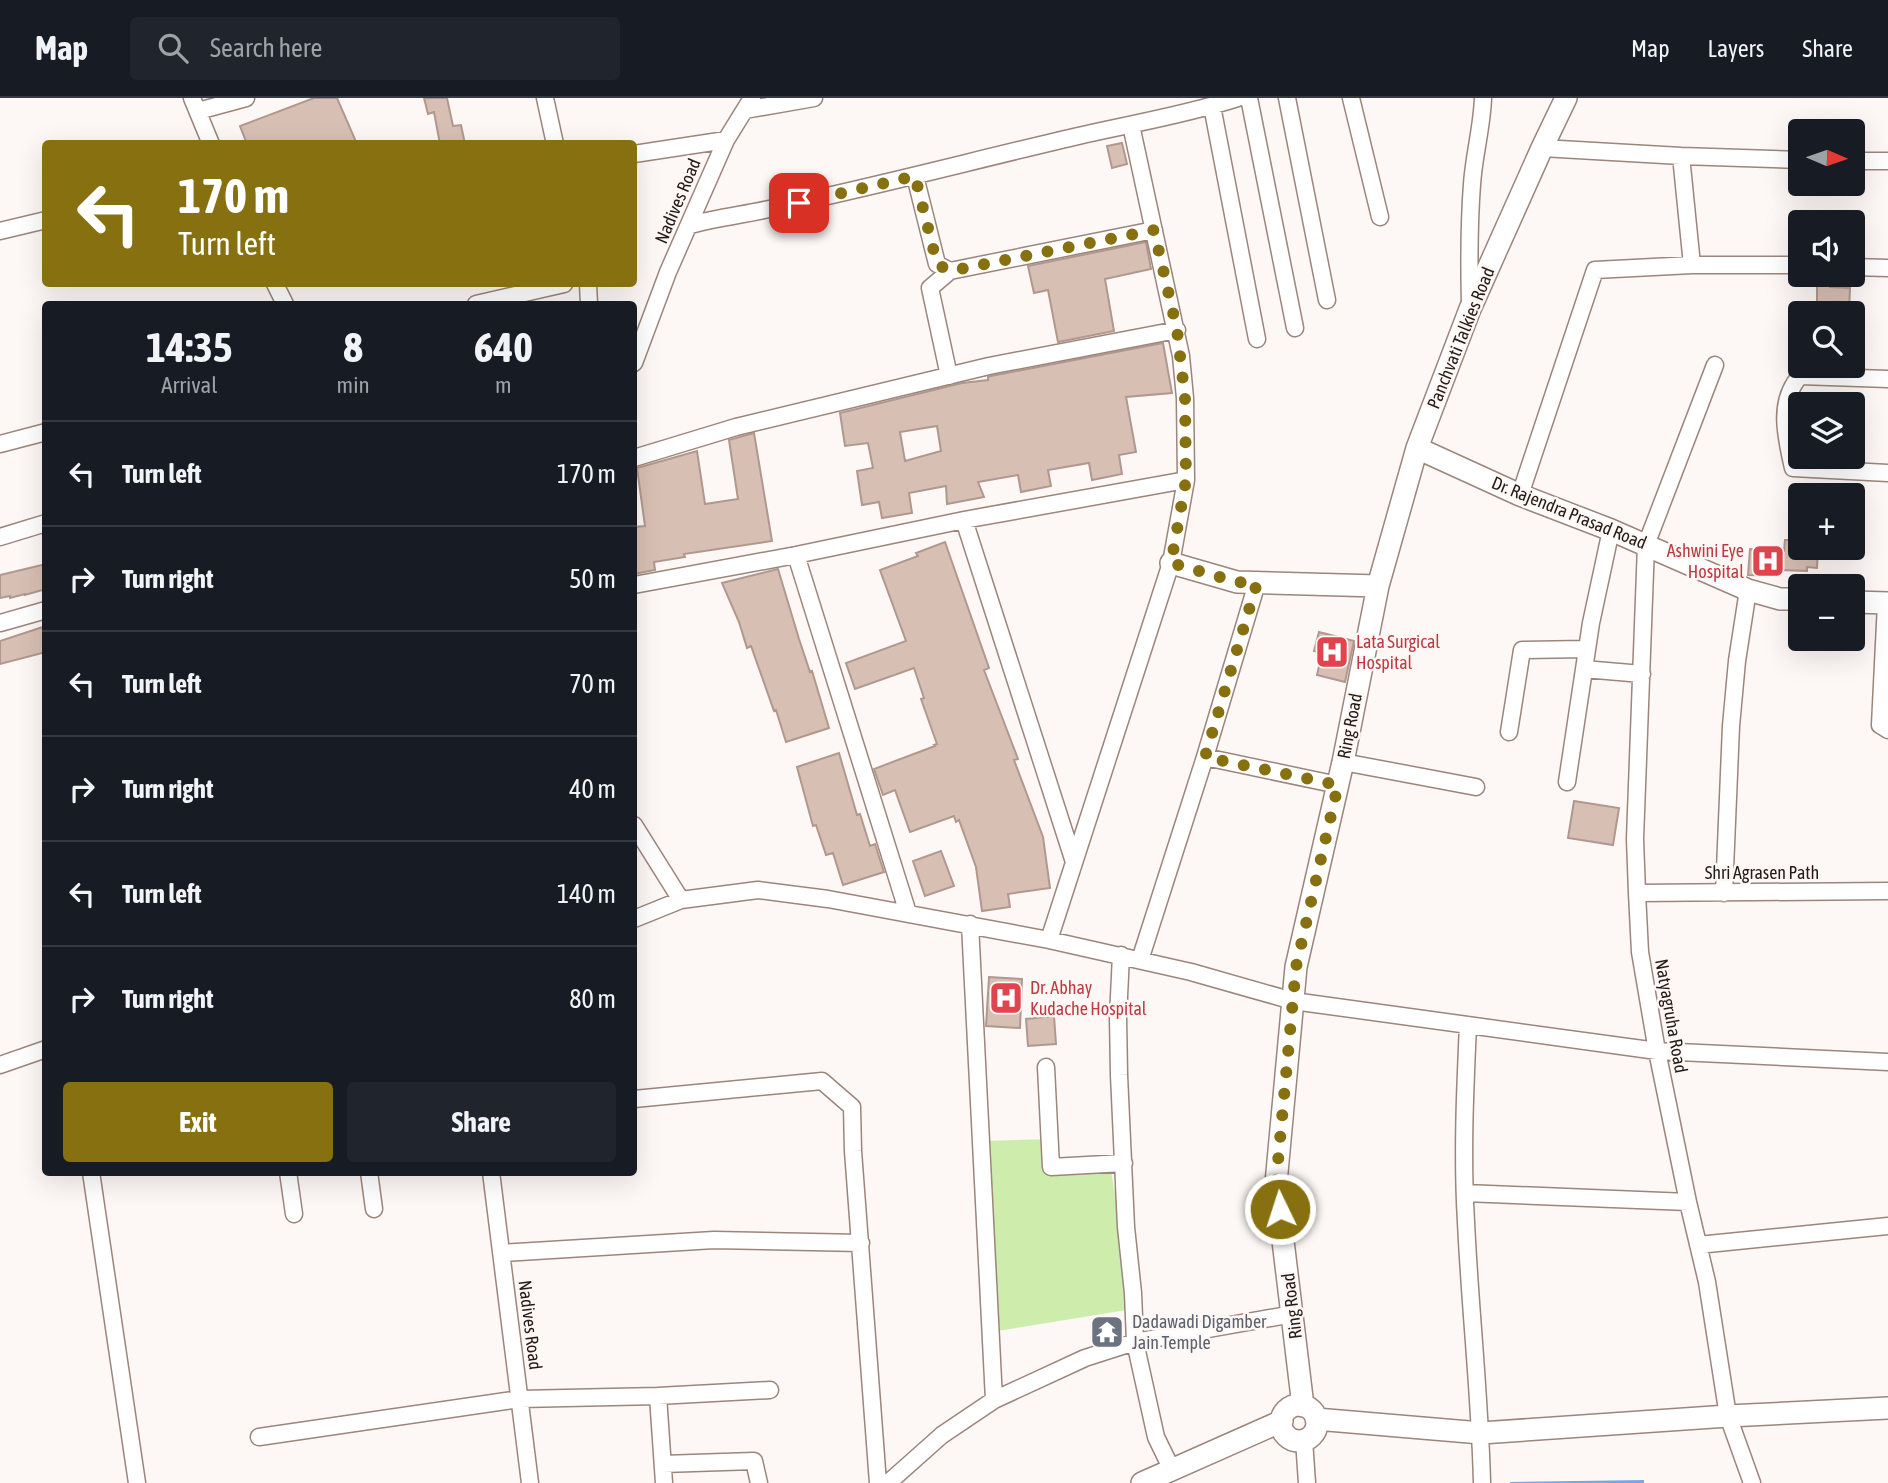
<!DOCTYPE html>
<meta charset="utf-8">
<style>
:root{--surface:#171b24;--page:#20242c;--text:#f1f3f6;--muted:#9ea1a6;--line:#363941;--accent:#867010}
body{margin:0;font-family:"Asap Condensed",sans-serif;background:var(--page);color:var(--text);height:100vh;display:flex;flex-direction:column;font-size:26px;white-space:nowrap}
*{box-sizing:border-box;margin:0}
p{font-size:23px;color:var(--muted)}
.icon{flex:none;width:38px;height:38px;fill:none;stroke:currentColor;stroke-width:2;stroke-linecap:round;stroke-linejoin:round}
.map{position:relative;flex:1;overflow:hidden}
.sheet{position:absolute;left:42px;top:203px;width:595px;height:875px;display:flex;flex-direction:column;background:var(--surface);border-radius:7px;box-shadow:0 7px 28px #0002}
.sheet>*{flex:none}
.guide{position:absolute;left:42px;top:42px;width:595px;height:147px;border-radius:7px;box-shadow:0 7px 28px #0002;background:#867010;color:#fff;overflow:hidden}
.needle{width:46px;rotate:92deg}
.tools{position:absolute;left:1788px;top:21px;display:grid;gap:14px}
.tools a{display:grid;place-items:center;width:77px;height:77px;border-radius:7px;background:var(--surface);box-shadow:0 7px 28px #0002;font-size:35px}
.pin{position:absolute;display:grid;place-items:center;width:60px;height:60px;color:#fff;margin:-30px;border-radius:14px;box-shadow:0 4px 10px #0006}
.me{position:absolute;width:77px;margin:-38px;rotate:356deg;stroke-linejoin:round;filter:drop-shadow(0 0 5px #0008)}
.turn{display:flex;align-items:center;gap:24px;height:147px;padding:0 21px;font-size:32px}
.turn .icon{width:91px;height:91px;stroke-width:2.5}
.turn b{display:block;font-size:49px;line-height:60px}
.eta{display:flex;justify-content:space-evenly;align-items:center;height:119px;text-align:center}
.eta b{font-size:42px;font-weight:700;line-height:49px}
.primary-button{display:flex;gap:14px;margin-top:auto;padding:14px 21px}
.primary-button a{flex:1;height:80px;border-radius:7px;background:var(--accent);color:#fff;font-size:28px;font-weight:700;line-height:80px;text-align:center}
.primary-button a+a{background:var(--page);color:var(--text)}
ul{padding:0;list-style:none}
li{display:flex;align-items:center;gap:21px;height:105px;padding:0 21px;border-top:2px solid var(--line)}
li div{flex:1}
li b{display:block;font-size:26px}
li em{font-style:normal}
header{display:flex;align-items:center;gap:42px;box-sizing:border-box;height:98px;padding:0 35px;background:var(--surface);border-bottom:2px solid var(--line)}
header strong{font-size:33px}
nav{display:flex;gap:38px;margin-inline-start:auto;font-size:24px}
.search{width:490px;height:63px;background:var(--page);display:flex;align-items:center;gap:18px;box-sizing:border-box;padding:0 24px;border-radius:7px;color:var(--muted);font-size:26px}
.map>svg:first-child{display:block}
.green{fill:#ceedad}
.water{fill:#79a7e0}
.building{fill:#d8bfb4;stroke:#b1988e;stroke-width:2;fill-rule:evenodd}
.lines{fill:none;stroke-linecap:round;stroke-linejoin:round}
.minor-casing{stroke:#9c857b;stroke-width:19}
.major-casing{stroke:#9c857b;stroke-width:24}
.minor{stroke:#fff;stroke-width:16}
.major{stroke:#fff;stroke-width:21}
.route{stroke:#867010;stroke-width:12;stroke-dasharray:0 21.6}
.labels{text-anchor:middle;stroke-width:5;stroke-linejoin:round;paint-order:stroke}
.street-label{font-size:18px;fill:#241b17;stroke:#fdf8f5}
.health-label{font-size:18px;fill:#be3a42;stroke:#fdf8f5;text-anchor:start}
.worship-label{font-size:18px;fill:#5b616d;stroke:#fdf8f5;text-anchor:start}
</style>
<header>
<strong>Map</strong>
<div class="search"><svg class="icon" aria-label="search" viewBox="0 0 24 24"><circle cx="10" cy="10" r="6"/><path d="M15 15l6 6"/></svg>Search here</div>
<nav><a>Map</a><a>Layers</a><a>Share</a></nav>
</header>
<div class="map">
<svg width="1888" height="1385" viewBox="0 0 1888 1385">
<rect width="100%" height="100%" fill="#fdf8f5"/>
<path class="green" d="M1050,1041l2,28 58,-4 23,146 -142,23 -10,-191z"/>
<path class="water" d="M1644,1382v3h-134v-1z"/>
<path class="building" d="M314,0h23l20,46h-110l-7,-18z
M424,0h23l6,28 8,-1 4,19h-25l-6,-32 -6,2z
M1122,45l5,21 -15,4 -5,-22z
M1146,144l5,27 -46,10 9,52 -56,11 -10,-52 -14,3 -6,-27z
M1817,178h14l-1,11 20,1 -1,25h-32z
M1163,245l9,50 -46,4 10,55 -17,3 3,19 -30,6 -3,-17 -41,7 3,16 -30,6 -3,-17 -40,7 6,15 -37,7 -1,-18 -37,7 3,20 -30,5 -3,-16 -17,3 -5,-34 16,-3 -5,-25 -23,3 -5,-33 122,-30 26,-3v-3l3,-1zM937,328l4,25 -36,10 -5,-29z
M754,335l18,108 -88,13 1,3 -31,5 1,8 -21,4v-47l11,-1 -8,-58 60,-17 8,53 33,-5 -9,-59z
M1785,442h16v8h17l-1,20 -10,-1v4l-27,-1 -1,6 -31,-1 2,-26 34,2z
M945,444l44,126 -5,2 34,89 -4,1 29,77 7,51 -42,6 2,13 -28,4 -6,-44 -17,-47 -3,2 -2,-6 -44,16 -15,-42 -12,5 -9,-26 61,-23 -1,-1 3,-1 -16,-45 3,-1 -10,-30 -59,21 -9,-26 60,-22 -26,-71 38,-14 -2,-3z
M46,466v25l-21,6v-1l-15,4v-2l-10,2v-23z
M778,471l21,70 11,33 2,-1 17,57 -43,14 -10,-32 -2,1 -23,-65 -4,2 -8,-26 -17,-39z
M46,528v26l-46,12v-23z
M1319,534l35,9 -9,41 -28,-7 5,-22 -8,-2z
M839,655l18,62 3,-1 10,32 5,-2 9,28 -41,13 -10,-32 -7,2 -10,-30 -3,1 -16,-59z
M1574,703l45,7 -6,37 -45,-7z
M941,753l13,35 -29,10 -12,-35z
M989,879l33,2 -2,49 -34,-2z
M1054,918l2,28 -28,2 -2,-27z"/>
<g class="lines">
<defs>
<path id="minor" d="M192,0l19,46
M545,0l10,46
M1249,0l46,230
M1287,0l40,202
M1351,0l29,119
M1212,8l45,233
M745,12l69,-12
M198,13l48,-13
M1542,50l139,8 120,4
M634,56l92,-14
M1681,58l11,109h109
M1853,63h35
M915,78l22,88 13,7 204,-41
M690,127c29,-8 59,-11 88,-18 94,-20 186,-44 279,-66 60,-15 122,-24 181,-43
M0,133l46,-11
M1853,169l35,1
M275,186l10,20
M588,186l1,20
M476,206l88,-20
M1470,207c-1,-40 -1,-81 2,-121 2,-29 10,-57 11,-86
M634,265l34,-91 58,-132 26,-42
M1715,267l-69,180 -11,294 2,54 3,59 17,99 31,151 19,80 21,134 24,67
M949,278l-19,-88 20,-17
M1888,281l-88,-3c-23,26 -14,61 -7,92l95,5
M0,346l46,-12
M634,360l102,-31 253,-61 188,-36
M1520,397l75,-225 97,-5
M964,422l110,342
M0,439l46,-14
M796,457l112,358
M634,487l162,-30 168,-35 222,-40
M1886,505l-6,122 8,5
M0,525l46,-13
M1584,571l58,5
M1509,634l13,-82 64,-1
M1205,659l133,28
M1343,664l133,25
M1567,684l24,-159 20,-93
M634,727l47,75
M1637,795l251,-2
M1724,795l7,-167 6,-65 11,-71
M634,821l47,-19 77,-10 70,9 221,41 142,32 102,29 364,50 231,11
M970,826l24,476
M1049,842l122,-377 15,-83 -1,-82 -4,-42 -50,-231
M1121,857l-3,62 1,58 7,152 7,66 2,49 21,95 16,33
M1140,862l65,-203 52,-174
M1468,927c-3,66 -6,131 -2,197 4,87 14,174 16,261
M0,967l46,-16
M1046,969l5,100 73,-4
M634,1001l188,-18 30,26 1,44 25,332
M91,1074l46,311
M288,1074l6,42
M369,1074l5,37
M491,1074l39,311
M1465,1095l223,9
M1698,1147l190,-19
M502,1155l212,-13 147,3
M658,1298l6,87
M259,1339l261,-38 138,-3 112,-6
M1304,1342l3,43
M663,1366l91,-3 5,22
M888,1385l54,-48 52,-35 91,-42 50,-16 158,-28"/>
<path id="major" d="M1417,350l103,47 91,35 137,60 32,9h21
M1171,465l66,19 141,4
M1853,504l35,1
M1281 1325a18 18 0 1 1 36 0a18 18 0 1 1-36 0Z
M1303,1308l-27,-223 20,-216 47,-205 35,-176 39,-138 53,-139 72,-161 24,-50
M1316,1321l165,14 247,-17 160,-8
M1142,1385l140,-62"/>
</defs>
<use href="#minor" class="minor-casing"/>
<use href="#major" class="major-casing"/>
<use href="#minor" class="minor"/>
<use href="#major" class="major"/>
</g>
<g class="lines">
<path class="route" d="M799,105l116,-27 22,88 13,7 204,-41 23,100 8,68 1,82 -15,83 66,19 20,1 -52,174 133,28 -42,182 -20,216 4,26"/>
</g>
<defs>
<symbol id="hospital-square" viewBox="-11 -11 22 22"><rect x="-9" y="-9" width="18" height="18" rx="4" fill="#e0444e" stroke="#fdf8f5"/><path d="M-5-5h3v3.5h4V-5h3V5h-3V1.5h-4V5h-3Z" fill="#fff"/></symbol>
<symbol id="temple-square" viewBox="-11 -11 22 22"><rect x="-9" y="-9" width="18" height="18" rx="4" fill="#6b7280" stroke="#fdf8f5"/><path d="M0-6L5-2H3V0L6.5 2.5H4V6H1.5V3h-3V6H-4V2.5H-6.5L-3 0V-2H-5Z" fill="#fff"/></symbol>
</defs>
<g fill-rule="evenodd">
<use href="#hospital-square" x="1749" y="444" width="38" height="38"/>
<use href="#hospital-square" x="1313" y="535" width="38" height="38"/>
<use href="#hospital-square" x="987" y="881" width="38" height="38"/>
<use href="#temple-square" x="1088" y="1215" width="38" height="38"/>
</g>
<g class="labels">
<g class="street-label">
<text transform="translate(678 103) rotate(-67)" y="6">Nadives Road</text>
<text transform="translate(1461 240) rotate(-68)" y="6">Panchvati Talkies Road</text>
<text transform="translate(1569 415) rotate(22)" y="6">Dr. Rajendra Prasad Road</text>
<text transform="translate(1350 628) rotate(-79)" y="6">Ring Road</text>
<text x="1762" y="781">Shri Agrasen Path</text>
<text transform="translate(1671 918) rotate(80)" y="6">Natyagruha Road</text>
<text transform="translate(1292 1208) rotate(-97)" y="6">Ring Road</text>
<text transform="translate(530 1227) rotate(83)" y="6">Nadives Road</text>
</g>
<g class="health-label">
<text x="1744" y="459" text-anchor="end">Ashwini Eye<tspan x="1744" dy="21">Hospital</tspan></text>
<text x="1356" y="550">Lata Surgical<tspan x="1356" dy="21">Hospital</tspan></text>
<text x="1030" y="896">Dr. Abhay<tspan x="1030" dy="21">Kudache Hospital</tspan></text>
</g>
<g class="worship-label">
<text x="1132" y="1230">Dadawadi Digamber<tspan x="1132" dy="21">Jain Temple</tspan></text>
</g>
</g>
</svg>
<div class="tools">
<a><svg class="needle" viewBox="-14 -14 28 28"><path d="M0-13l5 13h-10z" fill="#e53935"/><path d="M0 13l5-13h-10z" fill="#9ea1a6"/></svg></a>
<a><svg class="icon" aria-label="sound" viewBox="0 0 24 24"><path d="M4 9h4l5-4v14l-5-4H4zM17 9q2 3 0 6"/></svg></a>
<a><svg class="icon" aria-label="search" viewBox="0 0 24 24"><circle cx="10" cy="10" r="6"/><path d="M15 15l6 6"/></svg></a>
<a><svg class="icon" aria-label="layers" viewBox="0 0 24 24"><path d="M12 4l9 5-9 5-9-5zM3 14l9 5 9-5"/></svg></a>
<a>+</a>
<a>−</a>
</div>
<div class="pin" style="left:799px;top:105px;background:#d93025"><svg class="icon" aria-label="arrive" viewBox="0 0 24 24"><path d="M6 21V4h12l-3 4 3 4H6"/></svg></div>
<svg class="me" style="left:1280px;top:1111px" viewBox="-20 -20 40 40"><circle r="17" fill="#867010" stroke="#fff" stroke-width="3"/><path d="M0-11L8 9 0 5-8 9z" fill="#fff"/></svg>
<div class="guide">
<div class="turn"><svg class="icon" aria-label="left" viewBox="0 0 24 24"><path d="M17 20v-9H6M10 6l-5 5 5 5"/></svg><div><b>170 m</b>Turn left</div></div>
</div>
<section class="sheet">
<div class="eta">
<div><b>14:35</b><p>Arrival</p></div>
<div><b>8</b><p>min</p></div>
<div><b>640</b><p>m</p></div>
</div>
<ul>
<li><svg class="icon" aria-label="left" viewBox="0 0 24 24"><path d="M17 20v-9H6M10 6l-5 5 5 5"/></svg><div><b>Turn left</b></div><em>170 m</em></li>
<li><svg class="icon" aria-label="right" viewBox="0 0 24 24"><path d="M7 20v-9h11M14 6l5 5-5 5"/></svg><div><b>Turn right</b></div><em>50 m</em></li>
<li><svg class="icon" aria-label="left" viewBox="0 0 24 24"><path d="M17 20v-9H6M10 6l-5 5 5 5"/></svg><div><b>Turn left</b></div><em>70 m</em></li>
<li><svg class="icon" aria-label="right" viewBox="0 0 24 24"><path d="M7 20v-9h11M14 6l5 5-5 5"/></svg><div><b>Turn right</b></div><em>40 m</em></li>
<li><svg class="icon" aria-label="left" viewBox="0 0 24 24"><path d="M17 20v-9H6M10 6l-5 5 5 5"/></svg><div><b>Turn left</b></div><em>140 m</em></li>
<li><svg class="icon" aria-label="right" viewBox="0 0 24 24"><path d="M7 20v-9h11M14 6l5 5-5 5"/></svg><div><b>Turn right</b></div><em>80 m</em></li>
</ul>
<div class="primary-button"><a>Exit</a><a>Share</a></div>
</section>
</div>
